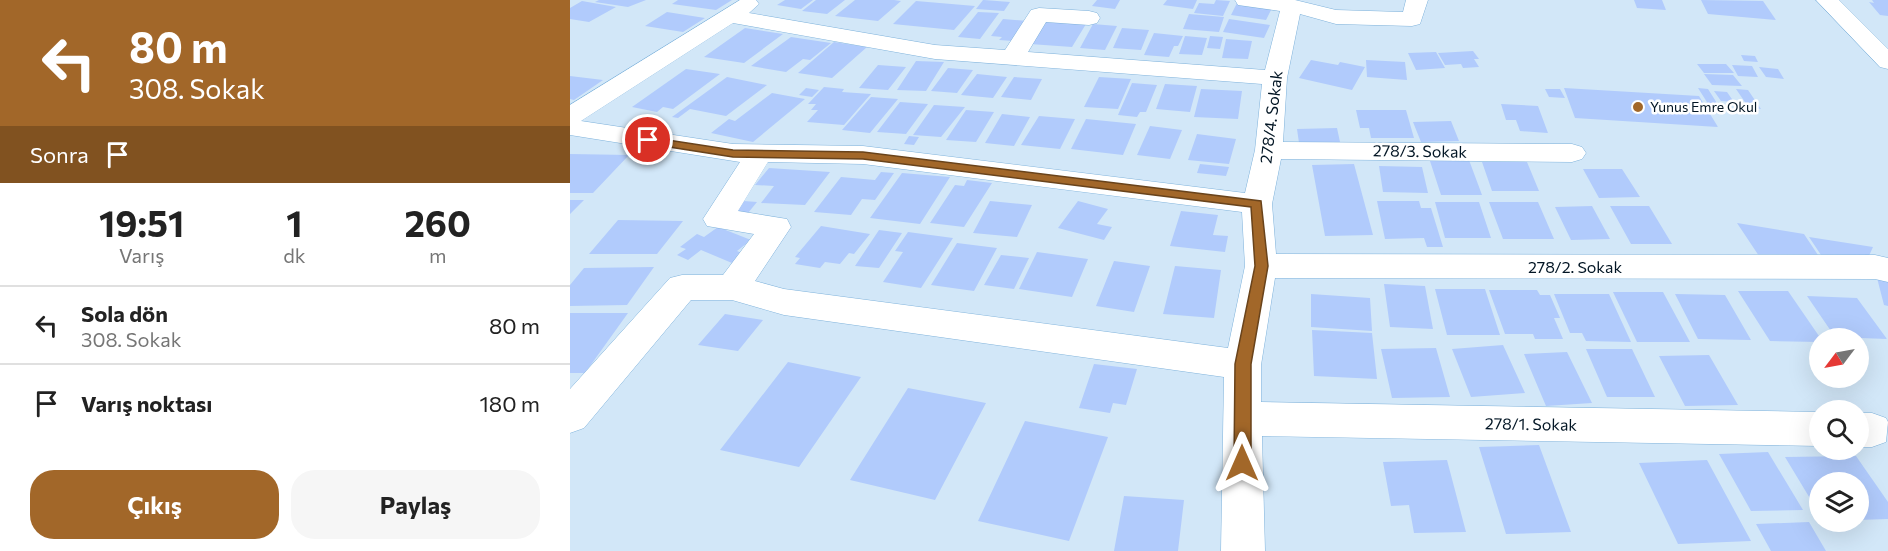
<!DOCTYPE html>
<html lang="tr">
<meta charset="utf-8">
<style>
:root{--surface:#fff;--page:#f6f6f6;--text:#222;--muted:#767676;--line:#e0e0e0;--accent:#a26729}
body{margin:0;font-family:Commissioner,sans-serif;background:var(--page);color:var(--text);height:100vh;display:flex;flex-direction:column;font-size:22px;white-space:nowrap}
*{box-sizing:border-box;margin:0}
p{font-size:20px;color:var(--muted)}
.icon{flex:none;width:33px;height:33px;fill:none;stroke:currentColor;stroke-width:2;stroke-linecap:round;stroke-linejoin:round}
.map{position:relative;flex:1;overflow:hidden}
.sheet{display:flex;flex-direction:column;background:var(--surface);width:570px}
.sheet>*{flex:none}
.hud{background:#a26729;color:#fff;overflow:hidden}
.needle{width:39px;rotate:238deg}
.buttons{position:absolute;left:1239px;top:328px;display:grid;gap:12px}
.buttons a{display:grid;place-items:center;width:60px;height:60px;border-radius:50%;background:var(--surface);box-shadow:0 6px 24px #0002;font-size:30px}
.pin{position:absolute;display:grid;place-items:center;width:51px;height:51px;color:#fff;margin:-26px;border:3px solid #fff;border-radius:50%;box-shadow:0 2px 6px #0007}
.me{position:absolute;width:66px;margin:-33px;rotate:0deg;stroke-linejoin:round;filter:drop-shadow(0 0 4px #0008)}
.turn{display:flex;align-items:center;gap:21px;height:126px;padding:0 30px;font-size:27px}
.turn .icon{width:78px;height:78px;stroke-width:2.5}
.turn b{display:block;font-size:42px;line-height:51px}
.then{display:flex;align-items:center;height:57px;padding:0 30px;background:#0003;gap:12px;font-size:22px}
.eta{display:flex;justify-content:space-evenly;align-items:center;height:102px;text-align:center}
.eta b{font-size:36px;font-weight:700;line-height:42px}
.button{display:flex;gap:12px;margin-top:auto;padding:12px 30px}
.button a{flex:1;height:69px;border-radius:24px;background:var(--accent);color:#fff;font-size:24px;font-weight:700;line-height:69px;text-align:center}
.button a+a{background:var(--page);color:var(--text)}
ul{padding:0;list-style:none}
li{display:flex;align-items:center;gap:18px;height:78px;padding:0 30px;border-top:2px solid var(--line)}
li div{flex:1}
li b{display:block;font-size:22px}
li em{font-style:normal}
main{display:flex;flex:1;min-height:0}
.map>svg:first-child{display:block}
.building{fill:#b1cbfc}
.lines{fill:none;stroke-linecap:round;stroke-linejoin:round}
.minor-casing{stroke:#7eb2db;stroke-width:1}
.minor{fill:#fff;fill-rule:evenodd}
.route{fill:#a26729;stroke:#69431b;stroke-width:1.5}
.poi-dot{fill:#a26729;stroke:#fff;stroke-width:2}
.labels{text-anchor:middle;stroke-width:5;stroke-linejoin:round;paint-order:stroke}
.far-poi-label{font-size:14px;fill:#021524;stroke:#fff;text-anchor:start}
.street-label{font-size:16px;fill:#021524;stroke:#fff}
</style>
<main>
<section class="sheet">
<div class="hud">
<div class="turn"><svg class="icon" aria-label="left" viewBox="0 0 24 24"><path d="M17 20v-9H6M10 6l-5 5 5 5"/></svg><div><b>80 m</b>308. Sokak</div></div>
<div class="then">Sonra<svg class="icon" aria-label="arrive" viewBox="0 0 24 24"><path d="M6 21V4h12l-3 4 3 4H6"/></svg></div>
</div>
<div class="eta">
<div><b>19:51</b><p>Varış</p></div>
<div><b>1</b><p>dk</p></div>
<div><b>260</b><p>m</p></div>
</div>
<ul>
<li><svg class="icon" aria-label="left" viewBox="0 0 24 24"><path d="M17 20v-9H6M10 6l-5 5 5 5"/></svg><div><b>Sola dön</b><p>308. Sokak</p></div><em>80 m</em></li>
<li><svg class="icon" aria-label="arrive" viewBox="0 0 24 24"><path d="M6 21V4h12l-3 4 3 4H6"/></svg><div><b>Varış noktası</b></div><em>180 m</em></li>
</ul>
<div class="button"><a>Çıkış</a><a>Paylaş</a></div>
</section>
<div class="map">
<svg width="1318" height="551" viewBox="0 0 1318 551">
<rect width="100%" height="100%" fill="#d2e7f8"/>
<path class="building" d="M29,0h47l-18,7 -33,-5z
M108,0h54l-16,10 -44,-6z
M215,0h28l-12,9 -24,-4z
M246,0h29l-18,14 -25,-3z
M285,0h39l7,1 -23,20 -43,-5z
M413,0h1l26,2 -6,9 -28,-2z
M527,0h23l-5,9 -23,-3z
M597,0h30l-4,9 -30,-4z
M646,0l14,1 -7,15 -29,-3 5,-10 15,1z
M1064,0h28l4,10 -29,-2z
M1131,0l62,1 13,19 -68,-6z
M1302,0h16v16l-8,-1 -11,-13 5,1z
M12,1l34,6 -27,15 -19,-3v-11z
M346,1l59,5 -21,24 -61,-6z
M667,3l35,5 -6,12 -35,-5z
M97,12l38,6 -22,14 -38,-6z
M408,12l21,1 -19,26 -22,-2z
M619,14l35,3 -5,15 -36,-3z
M433,19l24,2 -14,20 -14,-1 3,-3 -11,-1z
M659,19l41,6 -6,13 -41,-6z
M475,21l41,3 -14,23 -42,-3z
M523,24l24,2 -12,24 -25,-2z
M175,28l38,6 -39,29 -40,-6z
M552,28l27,2 -8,20 -28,-2z
M584,33l29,3 -5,10h-4l-5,11 -25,-2z
M615,36l22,2 -5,17 -23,-1z
M640,36l13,1 -3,12 -13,-1z
M221,37l40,6 -21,17 -7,-1 -17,13 -35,-6z
M656,39l26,2 -4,18 -26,-1z
M264,42l33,5 -35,31 -34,-5z
M903,51l6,8h-5l5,8 -16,1 -2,-4 -16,1 -7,-12z
M866,52l9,16 -29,2 -8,-17z
M1171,55l14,1 3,6 -14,-1z
M741,60l27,5 2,-3 25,5 -13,23 -53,-12z
M796,60l39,2 2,18 -40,-3z
M346,61l28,1 -18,29 -29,-1z
M1127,64h29l8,9h-30z
M308,65l28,2 -18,23 -29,-2z
M1162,65l20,1 6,11 -20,-1z
M1189,67l19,2 6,10 -18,-2z
M378,68l25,2 -16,23 -26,-2z
M116,69l34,5 -47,35 -10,-2 -6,5 -25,-5z
M407,74l30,3 -14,21 -32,-3z
M1134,74l29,1 9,11 -30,-1z
M0,76l33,4 -29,20 -4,-1z
M157,77l40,8 -41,31 -36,-7 -12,9 -6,-1z
M444,77l28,2 -11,21 -30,-3z
M529,77l32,2 -13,30 -34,-2z
M562,83l25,2 -11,27h-6l-3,5 -19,-2z
M595,84l32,2 -7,26 -34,-3z
M254,87l20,2 -2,3 29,2 -27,31 -37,-3 11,-12h-7l5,-6h-8z
M236,88l13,2 -7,7 -13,-2z
M994,88l135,8 19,31 -143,-9z
M1128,88l10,1 14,22 -10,-1z
M631,89l41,2 -4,28 -44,-2z
M975,89h15l5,9 -16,-1z
M1166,89l12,1 13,19 -12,-1z
M1144,91l13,1 7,10 -13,-1z
M202,93l33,6 -52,43 -42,-9 18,-14 6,2z
M301,97l27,2 -28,34 -28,-3z
M330,102l28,2 -22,30 -29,-2z
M931,104l37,2 10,27 -28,-2 -4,-11h-10z
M364,105l31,2 -24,30 -28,-2z
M396,110l28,2 -18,30 -30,-2z
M786,110h50l8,28h-43l-2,-10h-9z
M432,114l28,3 -16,29 -29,-3z
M469,116l36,3 -15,30 -39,-4z
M516,119l50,5 -13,31 -52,-6z
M881,121l8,20 -38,1 -8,-20z
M580,126l32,4 -12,29 -33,-4z
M767,128l3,14 -41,1 -2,-14z
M627,134l39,5 -7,25 -41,-4z
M339,136l10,1 -5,8 -10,-1z
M0,154l59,1 -36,38h-23z
M899,160l13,35h-41l-11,-34z
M912,162h45l12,29h-47z
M630,164l29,3 -3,9 -29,-3z
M784,164l19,71 -48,1 -13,-71z
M809,166l43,1 6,26 -45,-1z
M199,168l61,4 -25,33 -44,-2 13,-17 -19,-1z
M1013,169h39l18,28 -41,1z
M311,172l13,1 -19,27 -13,-1 -11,16 -37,-3 27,-35 34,3z
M332,173l48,4 -30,47 -50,-6z
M397,180l25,3 -28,44 -34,-4 25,-38 9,1z
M0,200h14l-14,14z
M174,201l13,1 -9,11h-13z
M420,201l42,4 -15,32 -44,-4z
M508,201l30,8 -11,15 15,3 -8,13 -46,-12z
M807,201h42l2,7h10l12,39h-16l-3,-9 -39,1z
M865,202h44l12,36h-46z
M919,202h49l16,37h-51z
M1022,206l18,33 -39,1 -16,-33z
M1040,206h39l23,38h-41z
M611,211l37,4 -5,20 15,1 -3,16 -55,-6z
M48,220l65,1 -26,33h-68z
M1167,223l67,11 14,21 -59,1z
M251,226l49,8 -16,20 -5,-1 -9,11 -15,-2 -5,6 -25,-4 5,-6 -5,-1z
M148,227l33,13 -14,11 7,3 -12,9 -31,-13 -13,10 -11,-5 9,-6 -6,-2 17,-13 7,3z
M309,230l23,3 -23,35 -24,-2z
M338,232l45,6 -32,50 -38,-6 20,-30 -8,-1z
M1239,237l64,10 -5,11 -47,-3z
M387,243l40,5 -23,43 -43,-6z
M467,252l51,7 -16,38 -53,-8z
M431,255l28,3 -15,31 -30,-4z
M544,261l36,5 -16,46 -38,-6z
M605,266l46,4 -7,48 -51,-4z
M84,267l-27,38 -57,1v-21l14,-17z
M1306,274l12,3v29l-4,-1z
M814,284l41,2 8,43 -43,-2z
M865,289h50l15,46h-53z
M919,290h48l3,5h10l10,23h-6l9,21h-28l-2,-5h-28z
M1168,291h50l33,48 -1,3 -50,-1z
M1043,292h50l27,50h-53z
M741,294l59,4 2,33 -61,-4z
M984,294h55l22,48 -45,-1 -4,-8h-12z
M1105,294l50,1 26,45 -53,-1z
M1237,296l50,2 30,41 -52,-2z
M0,313h58l-43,60h-15z
M155,314l38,6 -25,31 -40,-6z
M742,330l60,3 5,46 -63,-3z
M933,345l22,48 -54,4 -19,-48z
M866,348l14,49 -58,1 -11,-49z
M1016,349h46l23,48h-48z
M997,352l25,51 -46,3 -22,-52z
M1139,355l29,50 -53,1 -26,-50z
M218,362l73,15 -62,90 -79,-17z
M524,364l43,5 -11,36 -13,-2 -3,10 -31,-5z
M338,388l78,15 -51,97 -85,-20z
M455,421l83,16 -39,104 -91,-20z
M969,445l32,87 -65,2 -27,-87z
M1198,452l35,58 -52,1 -32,-57z
M1286,456l32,46v17l-30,1v-37h-38v32l-35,-58z
M877,460l19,72 -52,1 -5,-28 -18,1 -8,-44z
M1137,460l44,81 -73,3 -39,-81z
M554,496l60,4 -6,51h-64z
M1239,522l17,29h-55l-15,-27z"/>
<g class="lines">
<defs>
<path id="minor" d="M170,0h16l3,4 -10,9 186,32 70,5 26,-40 8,-2 50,3 8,2 3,5 -3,5 -8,2 -43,-3 -18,30 237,18 15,-59 -42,-6 -3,-5h60l41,10 67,2 3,-12h22l-8,24 -8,2 -76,-2 -36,-10 -13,64 -4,64 289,2 10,3 4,6 -4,6 -10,3 -291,-3 -9,45 4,50 599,1 13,3v24l-13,-3 -600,-1 -14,87v37l559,10v34l-558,-10 3,115h-44l3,-174 -440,-62 -52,-15h-41l-107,128 -14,5v-44l100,-111 12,-3h41l31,-41 -47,-8 -4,-7 37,-57 -170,-27v-30zM163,23l202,36 327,25 -7,66 -10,43 -382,-47 -130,-2 -152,-23zM198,162l95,2 379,48 3,54 -17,82 -444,-59 -29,-8 36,-54 -4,-8 -49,-8z
M1246,0h23l49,49v20l-8,-2z
M1288,413h14l14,5 2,4 -2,20 -14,5h-14z"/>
</defs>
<use href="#minor" class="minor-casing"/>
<use href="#minor" class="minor"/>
</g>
<path class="route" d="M78,137l85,13 130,2 398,49 7,65 -17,98v99l-3,5 -6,3 -6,-3 -2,-5 1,-99 20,-98 -4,-59 -388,-48 -130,-2 -89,-14v-5z"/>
<circle class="poi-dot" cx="1068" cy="107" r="6"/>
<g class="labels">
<g class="far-poi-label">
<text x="1080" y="112">Yunus Emre Okul</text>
</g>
<g class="street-label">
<text transform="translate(701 117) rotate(-83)" y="6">278/4. Sokak</text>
<text transform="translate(850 151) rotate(1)" y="6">278/3. Sokak</text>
<text x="1005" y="273">278/2. Sokak</text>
<text transform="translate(961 424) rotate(1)" y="6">278/1. Sokak</text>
</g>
</g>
</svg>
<div class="buttons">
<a><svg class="needle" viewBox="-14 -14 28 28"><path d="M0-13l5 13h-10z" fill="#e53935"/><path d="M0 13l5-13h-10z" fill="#767676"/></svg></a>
<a><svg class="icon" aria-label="search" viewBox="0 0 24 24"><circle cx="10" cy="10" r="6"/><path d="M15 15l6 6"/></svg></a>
<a><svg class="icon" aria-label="layers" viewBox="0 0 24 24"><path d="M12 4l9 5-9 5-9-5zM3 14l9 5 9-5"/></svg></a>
</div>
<div class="pin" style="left:78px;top:140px;background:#d93025"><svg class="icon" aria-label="arrive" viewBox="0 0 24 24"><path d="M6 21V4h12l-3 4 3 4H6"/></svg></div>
<svg class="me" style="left:672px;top:463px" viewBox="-20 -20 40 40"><path d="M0-17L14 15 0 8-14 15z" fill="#a26729" stroke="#fff" stroke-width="4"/></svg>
</div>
</main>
